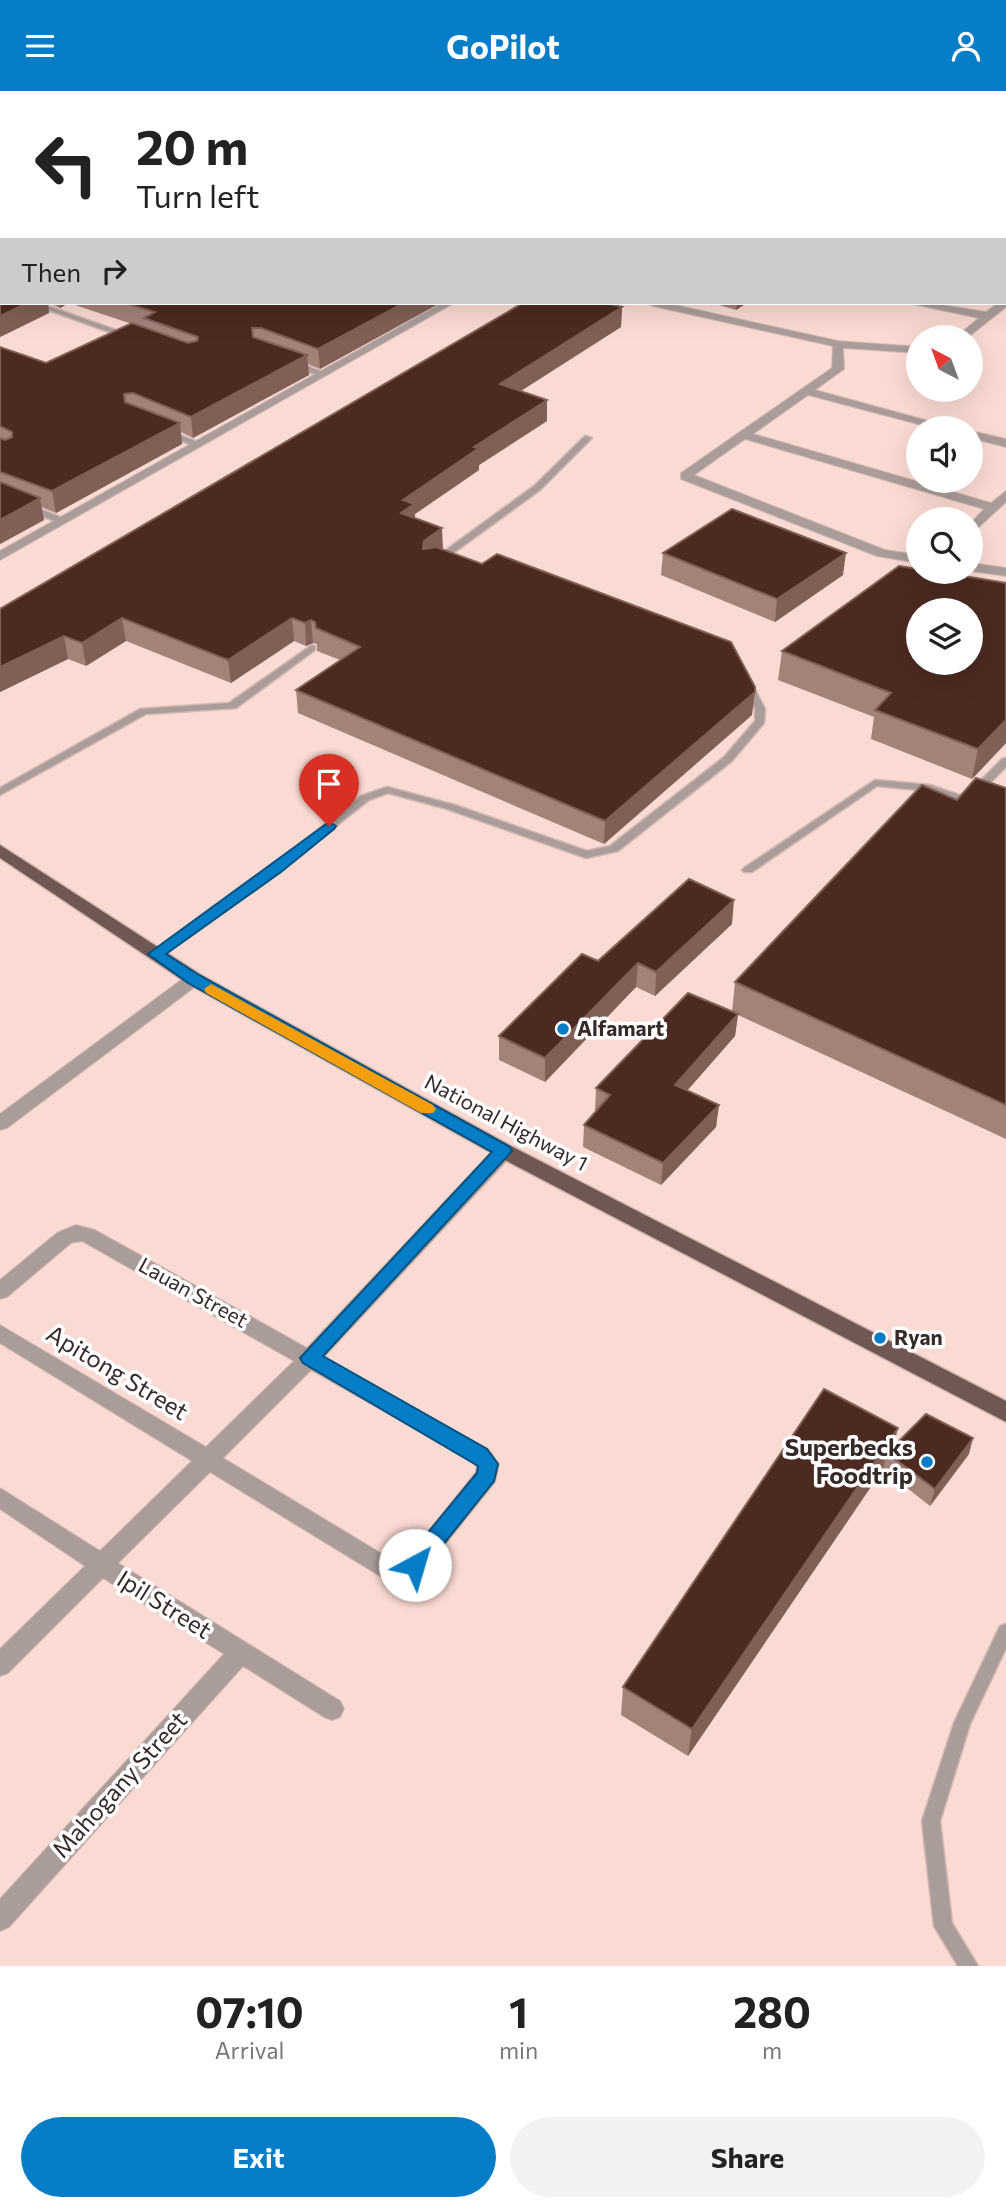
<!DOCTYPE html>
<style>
:root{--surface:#fff;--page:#f2f2f2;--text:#222;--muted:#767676;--accent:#067dc6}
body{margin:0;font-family:Commissioner,sans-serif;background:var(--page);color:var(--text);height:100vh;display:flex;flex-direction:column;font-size:26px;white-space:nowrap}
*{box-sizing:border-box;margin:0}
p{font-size:23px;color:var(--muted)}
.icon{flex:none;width:38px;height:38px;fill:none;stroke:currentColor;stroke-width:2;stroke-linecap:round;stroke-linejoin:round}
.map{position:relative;height:1875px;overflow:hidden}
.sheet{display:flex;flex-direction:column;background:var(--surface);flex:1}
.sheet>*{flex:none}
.banner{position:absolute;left:0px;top:0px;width:1006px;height:214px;box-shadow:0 7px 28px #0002;background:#fff;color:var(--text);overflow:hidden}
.needle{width:46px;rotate:319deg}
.controls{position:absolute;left:906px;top:234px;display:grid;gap:14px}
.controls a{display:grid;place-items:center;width:77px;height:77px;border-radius:50%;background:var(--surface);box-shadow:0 7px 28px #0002;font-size:35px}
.pin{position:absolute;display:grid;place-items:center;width:60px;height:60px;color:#fff;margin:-72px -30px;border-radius:50% 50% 50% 0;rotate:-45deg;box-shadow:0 0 7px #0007}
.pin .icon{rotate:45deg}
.me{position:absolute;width:77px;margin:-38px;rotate:39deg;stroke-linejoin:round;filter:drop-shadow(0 0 5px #0008)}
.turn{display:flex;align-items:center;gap:24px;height:147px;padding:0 21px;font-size:32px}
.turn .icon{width:91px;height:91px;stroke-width:2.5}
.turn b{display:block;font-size:49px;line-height:60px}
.then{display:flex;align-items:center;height:66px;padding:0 21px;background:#0003;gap:14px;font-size:26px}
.eta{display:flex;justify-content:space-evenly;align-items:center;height:119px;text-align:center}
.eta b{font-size:42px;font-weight:700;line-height:49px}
.button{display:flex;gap:14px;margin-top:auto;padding:14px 21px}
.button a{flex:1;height:80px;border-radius:42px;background:var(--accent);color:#fff;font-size:28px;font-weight:700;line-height:80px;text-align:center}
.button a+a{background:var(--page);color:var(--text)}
header{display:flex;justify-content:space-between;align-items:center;height:91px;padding:0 21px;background:var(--accent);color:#fff;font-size:32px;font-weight:700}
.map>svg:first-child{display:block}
.green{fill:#e2b9ae}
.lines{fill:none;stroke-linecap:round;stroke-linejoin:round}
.service-casing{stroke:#d3b8b1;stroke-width:3}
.minor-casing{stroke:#d3b8b1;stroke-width:2}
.trunk-casing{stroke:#d3b8b1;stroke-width:3}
.service{fill:#aa9d99;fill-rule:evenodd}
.minor{fill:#aa9d99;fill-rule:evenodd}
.trunk{fill:#705852;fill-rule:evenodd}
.wall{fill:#a3827a}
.shaded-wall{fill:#805f56}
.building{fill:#4c2a21;stroke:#805f56;stroke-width:2;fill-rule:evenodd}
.route{fill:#067dc6;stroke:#045181;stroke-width:2}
.slow{fill:#f59e0b}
.poi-dot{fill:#067dc6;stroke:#fff;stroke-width:2.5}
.labels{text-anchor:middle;stroke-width:7;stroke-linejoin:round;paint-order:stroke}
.poi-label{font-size:21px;font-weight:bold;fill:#352a27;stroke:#fff;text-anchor:start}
.street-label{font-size:21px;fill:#352a27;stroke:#fff}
.near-street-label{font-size:24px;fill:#352a27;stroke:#fff}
.near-poi-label{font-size:24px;font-weight:bold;fill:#352a27;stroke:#fff;text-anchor:end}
</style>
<header><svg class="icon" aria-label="menu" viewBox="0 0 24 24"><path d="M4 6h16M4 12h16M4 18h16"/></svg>GoPilot<svg class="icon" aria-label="person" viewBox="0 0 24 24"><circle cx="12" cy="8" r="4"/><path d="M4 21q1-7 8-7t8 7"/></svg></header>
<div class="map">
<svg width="1006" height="1875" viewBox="0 0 1006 1875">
<rect width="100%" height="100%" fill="#fadbd3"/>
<path class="green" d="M896,0h110v182l-2,-180h-109z"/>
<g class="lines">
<defs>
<path id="service" d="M29,212h10l94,33 -7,2z
M290,270h6l31,13 -7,2 -30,-11z
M165,340h6l31,13 -7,2 -30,-11z
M585,345l7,2 -52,52 -99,72h-6v-4l99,-72z
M0,402l65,26 1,2 -7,2 -59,-24z
M312,554l3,1v4l-79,58 -90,6 -146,81v-7l140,-79 89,-6z
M747,590l5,3 13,25 -1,14 -32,38 -114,90 -32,7 -139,-49 -59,-16 -19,7 -89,70 -120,87 -4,1 -6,-4 122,-88 89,-70 26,-9 68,18 132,46 23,-5 114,-89 31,-36v-12l-13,-25z
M1006,667v9l-28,28h-8l-1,-2 1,-2 32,-32z
M875,689l55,5 47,16 1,2 -5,3 -44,-15 -52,-5 -125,86h-8l-2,-2 2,-2z
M1006,1533v24l-36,76 -30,97 12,102 26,43h-20l-24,-40 -12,-105 32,-98 46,-97z"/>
<path id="minor" d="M84,0h11l-12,2z
M191,0h8l-9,2z
M287,0h11l-12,2z
M313,0h14l2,2h-15z
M380,0h11l-12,2z
M481,0h12l-13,2z
M832,0h10l-11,2z
M0,37h2v6h-2z
M1004,208l2,8 -39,31h-12l24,-20 -71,-15h22l56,9 12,-9h6z
M442,212h12l-454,257v-9z
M648,212h18l172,38 81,6v6l-76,-5 1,21 -29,21 143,39h-21l-129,-34 -55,39 238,69 15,-12v11l-35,32v-11l13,-14 -239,-70 -51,36 191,75 34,5v8l-42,-7 -196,-77v-6l151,-105 1,-22 -180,-40z
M971,340l35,8v8l-35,-9z
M971,472l35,5v8l-35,-5z
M194,882l6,2 3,4 -3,4 -193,145 -7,2v-16l188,-139z
M504,1053l7,2 2,5 -2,5 -187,201 164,92 11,15 -4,18 -72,90 -22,9 -21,-5 -170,-104 -92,91 222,138 4,8 -4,8 -8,3 -8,-3 -81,-51 -234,261 -9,4v-32l224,-245 -121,-76 -95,95 -8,3v-27l85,-83 -85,-57v-21l100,63 92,-90 -192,-118v-18l206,122 88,-86 -212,-120 -11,2 -64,54 -7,2v-19l57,-47 19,-8 19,5 212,118 190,-202zM311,1279l161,91 5,6 -1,5 -69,86 -7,3 -8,-1 -169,-102z"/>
<path id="trunk" d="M0,754l201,130 310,171 495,255v21l-509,-266 -310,-173 -187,-125z"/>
</defs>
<use href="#service" class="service-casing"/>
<use href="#minor" class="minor-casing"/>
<use href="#trunk" class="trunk-casing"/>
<use href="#service" class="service"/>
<use href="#minor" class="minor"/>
<use href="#trunk" class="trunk"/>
</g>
<path class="wall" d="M0,70l2,142h438l-120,66 -12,-5 1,11 -116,63 -12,-6 1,12 -126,69 -15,-6 3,13 -44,24v-197l46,16 86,-39 -63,-21 -9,5 -12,-5 1,10 -49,24z
M712,212h35l-11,7z
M622,216l-1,20 -100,64 26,30 -68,44v5l-64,44v4l28,32 309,165 -148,129 -306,-131 -2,-23 44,-30 -23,-9v-7l-4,-1 -7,3 -12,-5 -63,42 -105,-42 -40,25 -18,-7 -68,33v-83z
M663,462l180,22 -68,47 -114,-47z
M1006,492v160l-34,36 -101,-40 3,-22 -96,-37 4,-29z
M1006,697v351l-268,-124 -3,21 -48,54 32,15 -3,22 -55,58 -78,-38 1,-22 12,-14 -1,-1 1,-22 136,-76 3,-30 222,-182z
M732,833l-77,72 -19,-9 -91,95 -46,-22v-24l99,-75z
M894,1355l75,8 -39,52 -47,-37 -195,287 -67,-41 2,-28z"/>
<path class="shaded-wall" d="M26,212h22l1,10 -49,24v-21z
M59,212h10l-9,5z
M404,212h36l-120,66 -2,-20z
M737,212h10l-11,7z
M622,216l-1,20 -121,77v-20z
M307,264l2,20 -116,63 -2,-21z
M547,309v21l-68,44v5l-64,44v11l-14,-12 2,-13 71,-53z
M180,332l2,21 -126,69 -4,-22z
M40,407l4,22 -44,24v-24z
M442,437l1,21h-20l1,-8z
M846,462l-3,22 -68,47 2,-23z
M122,527l4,23 -40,25 -4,-23z
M292,527l2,23 -63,42 -3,-23z
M311,529l2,23 -7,3 -1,-23z
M64,545l4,23 -68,33v-25z
M755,601l-3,23 -148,129 1,-23z
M1006,629v23l-34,36 6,-30z
M734,809l-2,24 -77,72 1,-24z
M638,872l-2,24 -91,95v-24z
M738,923l-3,22 -62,71 2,-22z
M719,1014l-3,22 -55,58 2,-22z
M898,1337l-7,28 -4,-3 -4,16 -195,287 4,-27z
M973,1347l-4,16 -39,52 5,-17z"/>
<path class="building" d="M0,70h2v142h25l-27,13v-88l1,-3h-1z
M125,212h279l-86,46 -57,-21h-9l1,9 54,18 -116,62 -58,-24 -9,1 1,8 55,21 -128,68 -52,-19v-34l5,2 7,-3v-5l-12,-6v-79l46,16 86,-40 56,20 9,-2 1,-4 -54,-19 11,-6z
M523,212h82l17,4 -122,77 47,16 -73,47 5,1 -76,52 11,4 -13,9 41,15 -18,13 -1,8 13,-2 46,17 15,-10 234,88 24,45v5l-150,129 -309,-131 64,-43 -44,-19 -1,-6 -4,-2 -6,3 -13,-5 -64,42 -106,-42 -40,25 -18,-7 -64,31v-58z
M0,391l40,16 -40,22z
M732,418l114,44 -69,46 -114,-46z
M899,475l20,3v3h21l66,11v137l-28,29 -103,-39 16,-17 -109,-42zM919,520h52v52h-52z
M976,687l30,10v317l-271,-123 187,-197 35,15z
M689,788l45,21 -78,72 -18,-9 -93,95 -46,-22 83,-82 16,7z
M688,902l50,21 -63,71 44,20 -56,58 -79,-38 26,-30 -14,-7z
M824,1298l74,39 -206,301 -69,-42z
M926,1323l47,24 -38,51 -48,-36z"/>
<path class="route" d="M329,731l7,4 -2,3 -53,43 -115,82 33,21 311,172 2,4 -189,205 164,93 11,15 -4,17 -72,90 -7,3 -8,-3 -3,-6 3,-7 70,-85 1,-7 -175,-103 -3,-5 192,-206 -304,-169 -40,-29z"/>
<path class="slow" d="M211,893l222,121 3,4 -3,4h-12l-215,-120 -2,-4z"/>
<g class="poi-dot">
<circle cx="563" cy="938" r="7"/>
<circle cx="880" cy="1247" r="7"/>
<circle cx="927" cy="1371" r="7"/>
</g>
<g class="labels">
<g class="poi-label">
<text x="577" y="945">Alfamart</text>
<text x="894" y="1254">Ryan</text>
</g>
<g class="street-label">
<text transform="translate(506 1032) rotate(28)" y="7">National Highway 1</text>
<text transform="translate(193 1202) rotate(29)" y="7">Lauan Street</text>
</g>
<g class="near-street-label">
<text transform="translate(117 1282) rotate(31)" y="8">Apitong Street</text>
<text transform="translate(164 1514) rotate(32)" y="8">Ipil Street</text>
<text transform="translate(120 1694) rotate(-48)" y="8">Mahogany Street</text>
</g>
<g class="near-poi-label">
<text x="913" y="1365">Superbecks<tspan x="913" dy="28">Foodtrip</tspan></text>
</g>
</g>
</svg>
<div class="controls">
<a><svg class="needle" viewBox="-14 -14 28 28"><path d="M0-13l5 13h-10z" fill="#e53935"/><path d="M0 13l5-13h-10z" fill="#767676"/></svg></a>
<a><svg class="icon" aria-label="sound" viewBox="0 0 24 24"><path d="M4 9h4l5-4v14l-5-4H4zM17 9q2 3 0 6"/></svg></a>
<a><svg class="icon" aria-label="search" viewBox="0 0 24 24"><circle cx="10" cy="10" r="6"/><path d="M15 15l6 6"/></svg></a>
<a><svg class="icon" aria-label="layers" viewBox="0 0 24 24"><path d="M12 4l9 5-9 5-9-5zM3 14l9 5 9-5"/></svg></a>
</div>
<div class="pin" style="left:329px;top:735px;background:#d93025"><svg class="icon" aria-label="arrive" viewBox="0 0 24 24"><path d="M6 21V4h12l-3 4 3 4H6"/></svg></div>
<svg class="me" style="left:415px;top:1474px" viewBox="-20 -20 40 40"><circle r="19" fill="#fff"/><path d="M0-13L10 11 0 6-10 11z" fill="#067dc6"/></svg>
<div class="banner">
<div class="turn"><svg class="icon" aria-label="left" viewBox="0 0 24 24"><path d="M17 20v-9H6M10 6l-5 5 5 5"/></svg><div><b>20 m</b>Turn left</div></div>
<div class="then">Then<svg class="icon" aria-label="right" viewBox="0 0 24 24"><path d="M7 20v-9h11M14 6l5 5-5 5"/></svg></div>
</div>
</div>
<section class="sheet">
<div class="eta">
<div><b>07:10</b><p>Arrival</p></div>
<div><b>1</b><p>min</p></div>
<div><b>280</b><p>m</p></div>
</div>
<div class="button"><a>Exit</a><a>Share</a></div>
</section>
